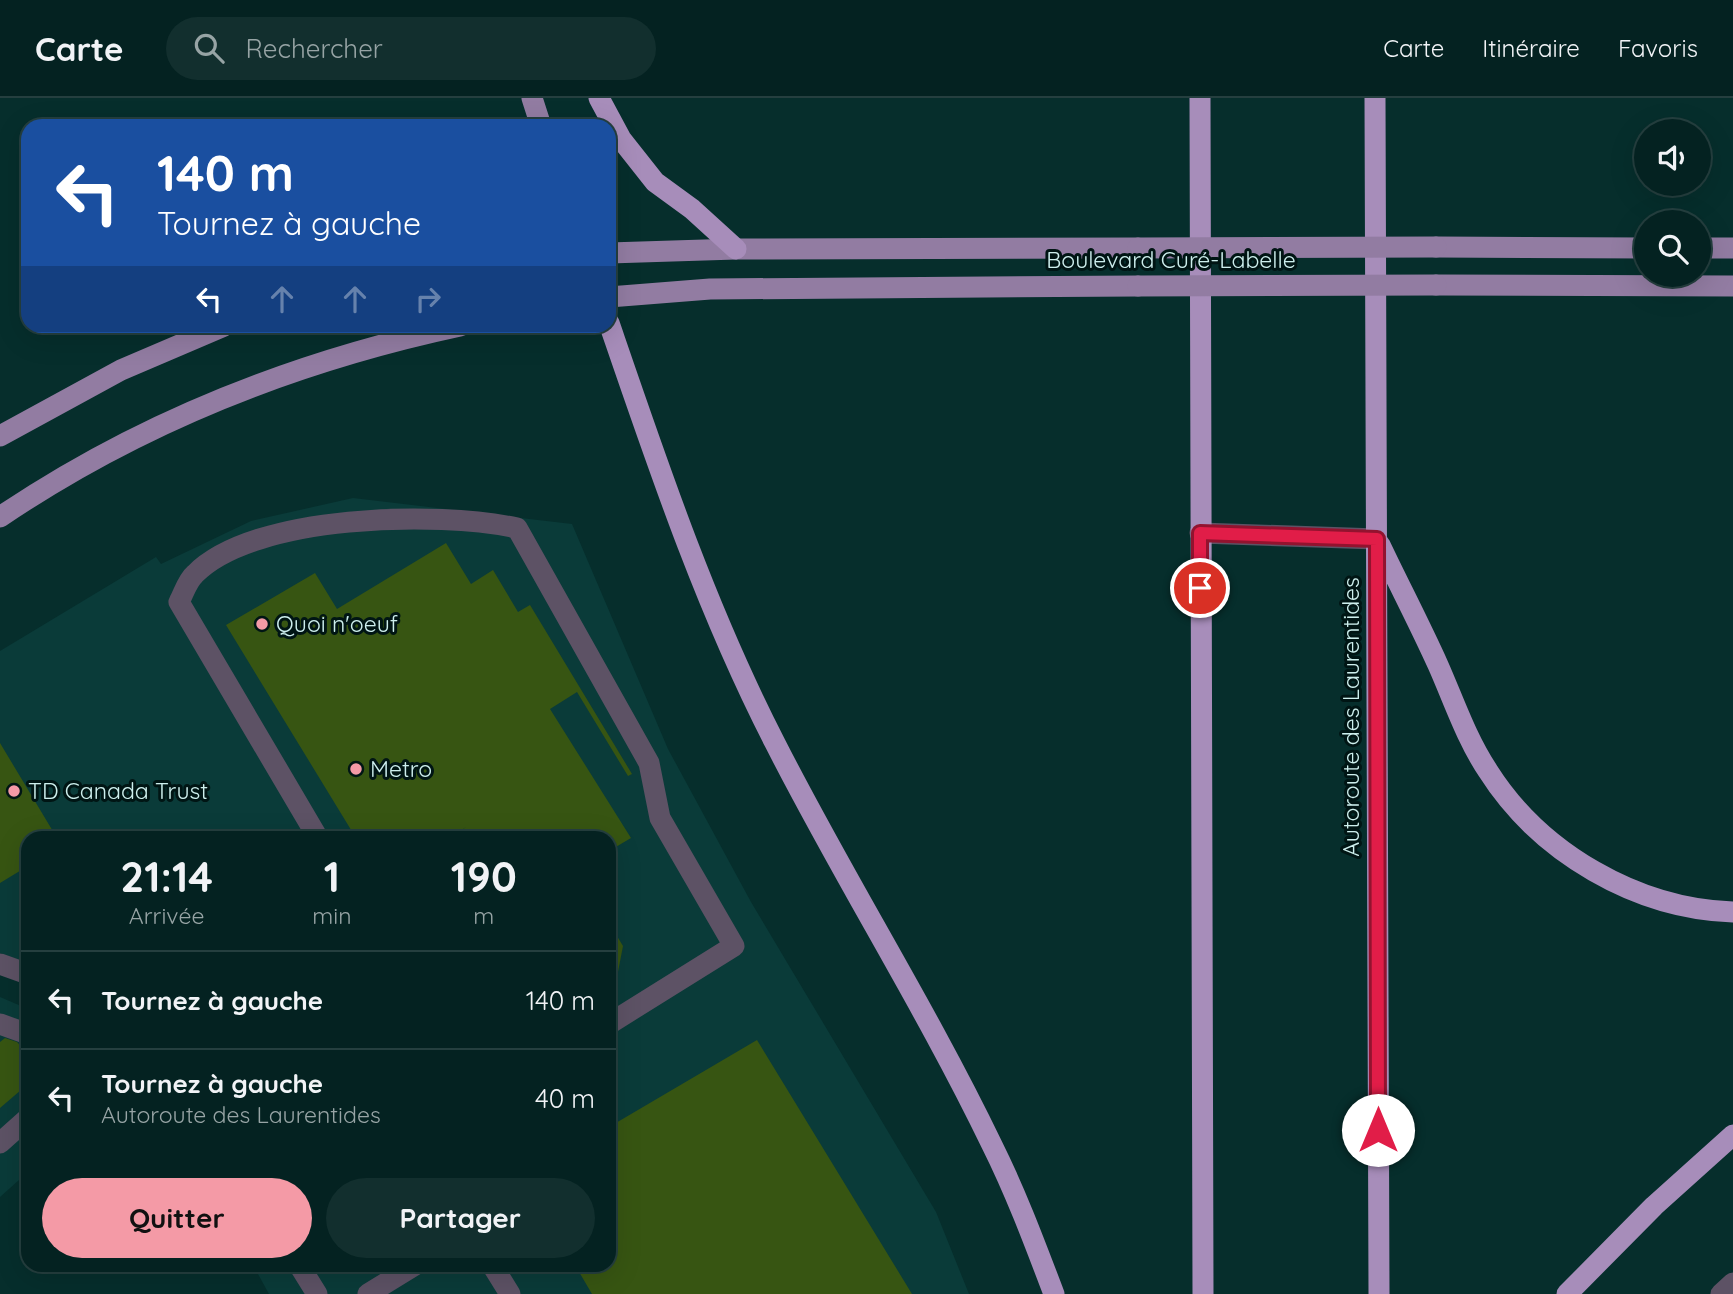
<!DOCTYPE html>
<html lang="fr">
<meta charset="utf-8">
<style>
:root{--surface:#042221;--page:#122f2e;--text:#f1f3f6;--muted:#97a4a5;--line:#253f3f;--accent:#f49aa6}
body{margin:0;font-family:Quicksand,sans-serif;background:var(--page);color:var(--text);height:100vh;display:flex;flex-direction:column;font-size:26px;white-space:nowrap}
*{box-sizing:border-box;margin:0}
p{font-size:23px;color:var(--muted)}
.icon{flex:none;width:38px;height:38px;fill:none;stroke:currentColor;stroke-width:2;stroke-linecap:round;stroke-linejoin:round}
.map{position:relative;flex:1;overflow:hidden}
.details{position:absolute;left:21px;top:733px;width:595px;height:441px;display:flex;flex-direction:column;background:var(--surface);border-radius:21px;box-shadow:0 7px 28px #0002,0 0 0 2px var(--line)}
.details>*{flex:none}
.guide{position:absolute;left:21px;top:21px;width:595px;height:214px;border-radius:21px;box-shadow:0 7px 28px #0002,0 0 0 2px var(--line);background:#1a4fa0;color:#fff;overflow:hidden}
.buttons{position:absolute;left:1634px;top:21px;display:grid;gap:14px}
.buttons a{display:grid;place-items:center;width:77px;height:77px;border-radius:50%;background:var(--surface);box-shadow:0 7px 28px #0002,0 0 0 2px var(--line);font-size:35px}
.pin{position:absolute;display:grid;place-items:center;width:60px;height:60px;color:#fff;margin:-30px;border:4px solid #fff;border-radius:50%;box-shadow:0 2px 7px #0007}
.me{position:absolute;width:77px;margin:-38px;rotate:0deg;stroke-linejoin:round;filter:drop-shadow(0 0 5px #0008)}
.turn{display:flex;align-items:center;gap:24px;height:147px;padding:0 21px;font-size:32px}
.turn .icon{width:91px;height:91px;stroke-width:2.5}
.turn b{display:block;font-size:49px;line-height:60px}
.lanes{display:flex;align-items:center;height:66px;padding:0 21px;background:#0003;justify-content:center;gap:35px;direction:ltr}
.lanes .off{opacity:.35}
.eta{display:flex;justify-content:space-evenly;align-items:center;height:119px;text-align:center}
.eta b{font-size:42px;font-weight:700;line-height:49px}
.cta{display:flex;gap:14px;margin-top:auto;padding:14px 21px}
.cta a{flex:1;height:80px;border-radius:42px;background:var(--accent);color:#111;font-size:28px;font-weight:700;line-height:80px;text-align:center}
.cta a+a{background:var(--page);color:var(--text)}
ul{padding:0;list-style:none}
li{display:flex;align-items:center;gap:21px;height:98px;padding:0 21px;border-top:2px solid var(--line)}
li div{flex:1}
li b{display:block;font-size:26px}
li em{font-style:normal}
header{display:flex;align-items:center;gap:42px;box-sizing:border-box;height:98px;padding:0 35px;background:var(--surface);border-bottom:2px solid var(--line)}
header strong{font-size:33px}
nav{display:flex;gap:38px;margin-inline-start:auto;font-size:24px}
.search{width:490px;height:63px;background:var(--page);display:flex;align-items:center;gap:18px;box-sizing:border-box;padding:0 24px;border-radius:38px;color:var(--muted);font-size:26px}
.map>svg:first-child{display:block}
.built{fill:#0a3b39}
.building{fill:#375512}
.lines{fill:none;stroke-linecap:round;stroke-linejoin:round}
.minor{stroke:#5d5265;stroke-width:21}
.major{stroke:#927ca2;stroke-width:21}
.highway{stroke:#a78dba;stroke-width:21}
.major-bridge{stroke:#927ca2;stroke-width:21}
.route-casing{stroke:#92132f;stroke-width:18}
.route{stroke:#e11d48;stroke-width:12}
.poi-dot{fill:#f49aa6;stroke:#001514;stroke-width:2.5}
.labels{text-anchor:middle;stroke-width:6;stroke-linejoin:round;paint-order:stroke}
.street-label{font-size:23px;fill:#cdefed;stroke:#001514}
.poi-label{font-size:23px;fill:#cdefed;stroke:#001514;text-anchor:start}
</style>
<header>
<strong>Carte</strong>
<div class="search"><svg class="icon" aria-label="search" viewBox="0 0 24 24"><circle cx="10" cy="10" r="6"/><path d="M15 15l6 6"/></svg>Rechercher</div>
<nav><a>Carte</a><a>Itinéraire</a><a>Favoris</a></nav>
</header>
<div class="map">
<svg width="1733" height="1196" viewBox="0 0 1733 1196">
<rect width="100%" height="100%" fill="#062e2c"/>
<path class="built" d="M353,400l219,26 96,225 83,153 185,310 33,82h-700l-16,-29h356v-427h-581v125l-28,-10v-302l156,-94 5,7 90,-43z
M0,899l28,12v163l-28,25z"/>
<path class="building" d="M446,445l25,41 22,-14 25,42 12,-7 102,169 -4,2 -51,-84 -27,17 81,129 -22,13v-13h-159l16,-11 -18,11h-92l-130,-213 89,-52 22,36z
M0,645l57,95h-29v28l-28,17z
M609,825l14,23 -6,31 -8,5z
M5,940l12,4 11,12v30l-28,24v-66z
M757,942l155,254h-320l-17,-29h34v-138z"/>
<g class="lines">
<path class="minor" d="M1200,435l177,6
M318,740l-139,-236c5,-9 8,-21 16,-28 59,-60 244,-63 322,-46l132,235 11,55 74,128 -125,78
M0,866l28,10
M0,926l28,10
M0,1045l28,-25
M299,1167l18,29
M492,1167l18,29
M368,1196l47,-29
M1721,1196l12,-11"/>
<path class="major" d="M532,0l9,28
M1436,149l211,1
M1699,150h34
M609,155l127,-4 402,-1
M1436,187l297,1
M609,199l101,-8 428,-3
M0,338l121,-66 103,-44
M0,419c139,-94 297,-156 460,-191"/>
<path class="highway" d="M599,0l22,41 34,43 37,27 44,40
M1200,0l3,1196
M1375,0l4,1196
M609,225c49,143 97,286 166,420 69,136 151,265 217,402 24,48 43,99 62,149
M1380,447c19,40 40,80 58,120 16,36 28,73 50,106 52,82 149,138 245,141
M1567,1196l87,-88 79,-71"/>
<path class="major-bridge" d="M1138,150l298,-1
M1138,188l298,-1"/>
</g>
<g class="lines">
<defs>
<path id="route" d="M1200,490v-55l177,6 1,591"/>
</defs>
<use href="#route" class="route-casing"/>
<use href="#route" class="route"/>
</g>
<g class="poi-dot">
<circle cx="262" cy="526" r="7"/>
<circle cx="356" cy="671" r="7"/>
<circle cx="14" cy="693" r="7"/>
</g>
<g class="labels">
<g class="street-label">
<text x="1171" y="170">Boulevard Curé-Labelle</text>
<text transform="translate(1351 619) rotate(-90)" y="8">Autoroute des Laurentides</text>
</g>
<g class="poi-label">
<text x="276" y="534">Quoi n'oeuf</text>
<text x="370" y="679">Metro</text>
<text x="28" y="701">TD Canada Trust</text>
</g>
</g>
</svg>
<div class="buttons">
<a><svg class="icon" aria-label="sound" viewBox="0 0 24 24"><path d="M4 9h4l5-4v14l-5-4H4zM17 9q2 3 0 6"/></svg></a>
<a><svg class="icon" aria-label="search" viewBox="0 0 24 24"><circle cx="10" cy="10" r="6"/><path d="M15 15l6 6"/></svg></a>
</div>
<div class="pin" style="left:1200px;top:490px;background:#d93025"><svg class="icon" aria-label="arrive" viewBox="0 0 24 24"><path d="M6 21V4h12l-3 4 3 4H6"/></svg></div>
<svg class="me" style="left:1378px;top:1032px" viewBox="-20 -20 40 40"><circle r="19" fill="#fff"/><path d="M0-13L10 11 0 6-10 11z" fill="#e11d48"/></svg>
<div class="guide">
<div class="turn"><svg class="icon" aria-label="left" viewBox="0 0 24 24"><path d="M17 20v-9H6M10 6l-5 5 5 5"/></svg><div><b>140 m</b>Tournez à gauche</div></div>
<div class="lanes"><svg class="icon" aria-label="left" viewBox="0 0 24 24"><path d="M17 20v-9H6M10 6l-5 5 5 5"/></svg><svg class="icon off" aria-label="ahead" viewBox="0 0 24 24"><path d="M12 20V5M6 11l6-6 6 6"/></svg><svg class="icon off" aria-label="ahead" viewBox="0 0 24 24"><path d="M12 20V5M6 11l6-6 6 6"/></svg><svg class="icon off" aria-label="right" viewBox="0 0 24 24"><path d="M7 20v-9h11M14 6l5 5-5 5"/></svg></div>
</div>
<section class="details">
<div class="eta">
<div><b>21:14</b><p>Arrivée</p></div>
<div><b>1</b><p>min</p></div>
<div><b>190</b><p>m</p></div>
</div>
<ul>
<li><svg class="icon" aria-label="left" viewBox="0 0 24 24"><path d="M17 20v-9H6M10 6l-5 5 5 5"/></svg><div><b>Tournez à gauche</b></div><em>140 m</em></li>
<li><svg class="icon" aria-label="left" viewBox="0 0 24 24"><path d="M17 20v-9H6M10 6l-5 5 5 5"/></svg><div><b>Tournez à gauche</b><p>Autoroute des Laurentides</p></div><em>40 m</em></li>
</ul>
<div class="cta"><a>Quitter</a><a>Partager</a></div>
</section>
</div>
